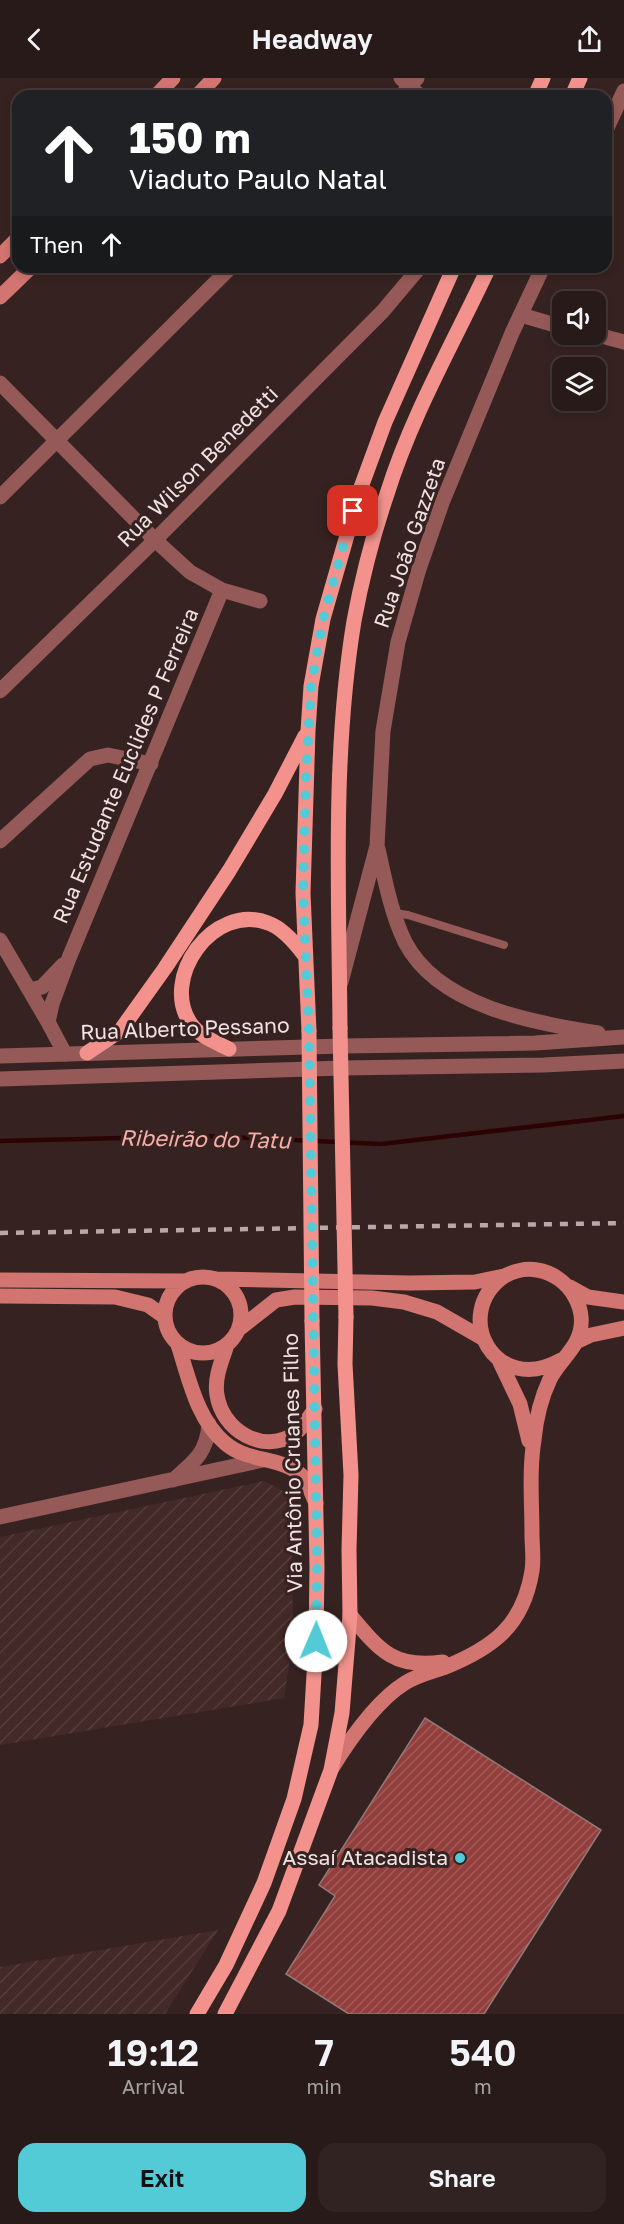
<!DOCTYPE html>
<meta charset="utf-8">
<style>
:root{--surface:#281a19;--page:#302322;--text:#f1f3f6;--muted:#a5a1a2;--line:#443838;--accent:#52cbd7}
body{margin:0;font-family:"Golos Text",sans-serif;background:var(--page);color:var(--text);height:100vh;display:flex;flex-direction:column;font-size:22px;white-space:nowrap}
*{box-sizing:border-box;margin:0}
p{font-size:20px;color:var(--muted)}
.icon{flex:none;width:33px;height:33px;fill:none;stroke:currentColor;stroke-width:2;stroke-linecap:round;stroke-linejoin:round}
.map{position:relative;height:1936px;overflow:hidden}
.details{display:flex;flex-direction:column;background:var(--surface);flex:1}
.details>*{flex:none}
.banner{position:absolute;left:12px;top:12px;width:600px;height:183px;border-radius:18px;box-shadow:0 3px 9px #0003,0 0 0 2px var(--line);background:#202124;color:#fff;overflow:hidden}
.fabs{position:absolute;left:552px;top:213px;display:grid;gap:12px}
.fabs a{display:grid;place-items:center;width:54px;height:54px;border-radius:12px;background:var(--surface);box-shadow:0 3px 9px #0003,0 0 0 2px var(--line);font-size:30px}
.pin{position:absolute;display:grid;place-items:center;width:51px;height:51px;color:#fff;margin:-26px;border-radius:12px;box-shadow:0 3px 9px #0006}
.me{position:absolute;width:66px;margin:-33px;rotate:1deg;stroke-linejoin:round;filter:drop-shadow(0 0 4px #0008)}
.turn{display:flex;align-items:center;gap:21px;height:126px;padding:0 18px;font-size:27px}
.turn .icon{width:78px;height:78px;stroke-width:2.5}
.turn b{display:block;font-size:42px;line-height:51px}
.then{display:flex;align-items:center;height:57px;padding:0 18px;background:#0003;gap:12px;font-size:22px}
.eta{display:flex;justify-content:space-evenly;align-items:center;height:102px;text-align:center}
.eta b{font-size:36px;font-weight:600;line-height:42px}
.primary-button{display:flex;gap:12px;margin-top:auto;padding:12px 18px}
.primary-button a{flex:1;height:69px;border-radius:18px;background:var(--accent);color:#111;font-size:24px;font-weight:600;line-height:69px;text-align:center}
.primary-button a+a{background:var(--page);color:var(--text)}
header{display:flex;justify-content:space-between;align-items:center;height:78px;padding:0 18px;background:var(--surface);font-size:27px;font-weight:600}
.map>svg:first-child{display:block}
.industrial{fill:url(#industrial-furrows)}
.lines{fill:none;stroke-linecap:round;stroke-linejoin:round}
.stream{stroke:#2c0304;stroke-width:4.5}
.building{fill:url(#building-hatch);stroke:#917977;stroke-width:1.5}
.service{stroke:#955a57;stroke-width:8}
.minor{stroke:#955a57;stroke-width:15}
.tertiary{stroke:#955a57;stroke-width:15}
.secondary{stroke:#d27470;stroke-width:15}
.primary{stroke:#f3928c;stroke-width:15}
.rail{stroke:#b8a8a7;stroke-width:4.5;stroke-dasharray:8 8;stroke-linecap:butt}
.primary-bridge{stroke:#f3928c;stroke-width:15}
.route{stroke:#52cbd7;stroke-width:10;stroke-dasharray:0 18}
.poi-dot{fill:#52cbd7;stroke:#362321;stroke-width:2}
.labels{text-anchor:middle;stroke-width:6;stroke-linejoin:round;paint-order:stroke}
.street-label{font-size:21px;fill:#f0e2e1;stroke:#362321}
.poi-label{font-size:21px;fill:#f0e2e1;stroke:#362321;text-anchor:end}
.water-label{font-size:22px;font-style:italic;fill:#f7aea9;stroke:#362321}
</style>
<header><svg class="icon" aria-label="back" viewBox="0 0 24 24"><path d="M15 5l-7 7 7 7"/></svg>Headway<svg class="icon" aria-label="share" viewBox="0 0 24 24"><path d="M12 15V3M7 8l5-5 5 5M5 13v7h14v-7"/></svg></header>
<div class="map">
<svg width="624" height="1936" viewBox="0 0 624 1936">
<defs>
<pattern id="industrial-furrows" width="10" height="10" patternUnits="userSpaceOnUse" patternTransform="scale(1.5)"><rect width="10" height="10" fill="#432927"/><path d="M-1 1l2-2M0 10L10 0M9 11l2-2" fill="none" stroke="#553e3c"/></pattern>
<pattern id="building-hatch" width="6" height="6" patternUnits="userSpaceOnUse" patternTransform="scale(1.5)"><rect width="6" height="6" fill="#923e3c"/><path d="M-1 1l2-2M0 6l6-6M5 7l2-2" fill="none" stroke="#a25a58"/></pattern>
</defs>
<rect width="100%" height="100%" fill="#362321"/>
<path class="industrial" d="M264,1403l27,14 2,143 -9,60 -284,47v-208z
M218,1852l-53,84h-165v-47z"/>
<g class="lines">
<path class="stream" d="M0,1063l204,-5 177,8 243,-28"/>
</g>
<path class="building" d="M425,1640l176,112 -117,184h-135l-63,-40 49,-78 -16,-11z"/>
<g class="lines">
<path class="service" d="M394,835l14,2 96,30"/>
<path class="minor" d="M401,18l16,-18
M521,237l41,12
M594,256l30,8
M0,305l155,157 35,32 32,18 38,11
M0,419l231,-230
M0,613l155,-151 228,-229 37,-44
M0,763l90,-82 18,-4 43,9
M0,862l48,82 17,32
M30,912l12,-3 21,-22
M48,944l4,-18 17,-46 153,-368
M173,1402c21,-18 34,-27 36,-56
M0,1439l263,-57"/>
<path class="tertiary" d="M401,0l19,18
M606,52l18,-39
M378,771c7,31 13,64 27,93 33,64 128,81 193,91
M341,904l36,-136 6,-115 15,-89 21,-73 23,-66 70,-170 31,-66
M0,978l343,-10 192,-3 89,-6
M0,1001l342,-11 202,-3 80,-4"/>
<path class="secondary" d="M156,18l17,-18
M197,18l17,-18
M0,178l18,-18
M0,219l31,-30
M165 1237a38 38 0 1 1 76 0a38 38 0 1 1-76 0Z
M216,1201l194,4 65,-1 29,-6
M0,1202l186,1
M570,1209l18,10 36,5
M0,1218l115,1 33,8 17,12
M239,1251l37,-29 19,-3 77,1 32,4 33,10 47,27
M576,1264l15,-7 33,-7
M178,1267c11,33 19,75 47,98 24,21 58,12 79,35 5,7 8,17 12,25
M227,1267c-5,15 -13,33 -10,50 5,35 46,60 77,39 8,-5 15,-17 21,-25
M499,1282l21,44 9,37
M350,1537c30,36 44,54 93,47
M332,1690c18,-29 44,-67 73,-85 11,-7 26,-11 38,-15 50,-20 80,-42 89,-97 2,-12 0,-25 0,-36 0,-32 -3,-64 2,-95 2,-21 7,-42 16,-61 7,-14 19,-24 26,-37 16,-31 -7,-67 -39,-72 -11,-2 -24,1 -34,7 -52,38 -8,120 58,83"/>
<path class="primary" d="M535,18l8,-18
M572,18l8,-18
M340,950c-1,-135 -8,-273 14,-407 8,-43 19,-86 33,-127 25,-80 67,-152 102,-227
M309,953l-6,-138 5,-162 3,-45 12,-67 37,-129 25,-68 69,-155
M229,971c-13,-7 -30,-13 -38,-25 -32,-45 22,-122 77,-101 15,5 28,21 37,33
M87,975l33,-22 45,-63 64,-97 46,-77 30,-58
M197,1936l29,-49 38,-82 30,-84 17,-74 5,-84 1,-74 -5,-246
M225,1936l54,-103 52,-141 11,-57 8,-98 -1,-65 2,-75 -6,-111 1,-47"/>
<path class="rail" d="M0,1155l624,-10"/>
<path class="primary-bridge" d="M340,950l6,289
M309,953l3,290"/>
</g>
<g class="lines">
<path class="route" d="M316,1563l1,-74 -8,-536 -6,-138 3,-116 5,-91 4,-22 8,-45 30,-108"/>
</g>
<circle class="poi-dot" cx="460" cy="1780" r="6"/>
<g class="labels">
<g class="street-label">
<text transform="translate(198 389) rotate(-45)" y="7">Rua Wilson Benedetti</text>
<text transform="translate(410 465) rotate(-71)" y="7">Rua João Gazzeta</text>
<text transform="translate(126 688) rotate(-67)" y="7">Rua Estudante Euclides P Ferreira</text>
<text transform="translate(185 951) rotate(-2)" y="7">Rua Alberto Pessano</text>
<text transform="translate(293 1385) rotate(-91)" y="7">Via Antônio Cruanes Filho</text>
</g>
<g class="poi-label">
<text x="448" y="1787">Assaí Atacadista</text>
</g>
<g class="water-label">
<text transform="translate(205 1061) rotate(1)" y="8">Ribeirão do Tatu</text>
</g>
</g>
</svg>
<div class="fabs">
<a><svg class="icon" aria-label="sound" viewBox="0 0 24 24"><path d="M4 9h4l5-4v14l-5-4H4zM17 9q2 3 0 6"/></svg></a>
<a><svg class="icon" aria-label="layers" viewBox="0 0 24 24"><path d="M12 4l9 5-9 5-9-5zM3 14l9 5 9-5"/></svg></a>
</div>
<div class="pin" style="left:353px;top:433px;background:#d93025"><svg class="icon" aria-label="arrive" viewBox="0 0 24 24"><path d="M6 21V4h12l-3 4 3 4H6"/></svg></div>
<svg class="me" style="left:316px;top:1563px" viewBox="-20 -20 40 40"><circle r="19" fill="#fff"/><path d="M0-13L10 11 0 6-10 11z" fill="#52cbd7"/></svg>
<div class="banner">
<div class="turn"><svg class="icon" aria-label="ahead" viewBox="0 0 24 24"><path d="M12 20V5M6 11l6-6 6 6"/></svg><div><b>150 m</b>Viaduto Paulo Natal</div></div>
<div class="then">Then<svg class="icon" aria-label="ahead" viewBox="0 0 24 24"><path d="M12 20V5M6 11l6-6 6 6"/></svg></div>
</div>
</div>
<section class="details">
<div class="eta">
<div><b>19:12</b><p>Arrival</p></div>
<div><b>7</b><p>min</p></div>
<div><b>540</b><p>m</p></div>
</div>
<div class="primary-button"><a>Exit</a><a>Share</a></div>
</section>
